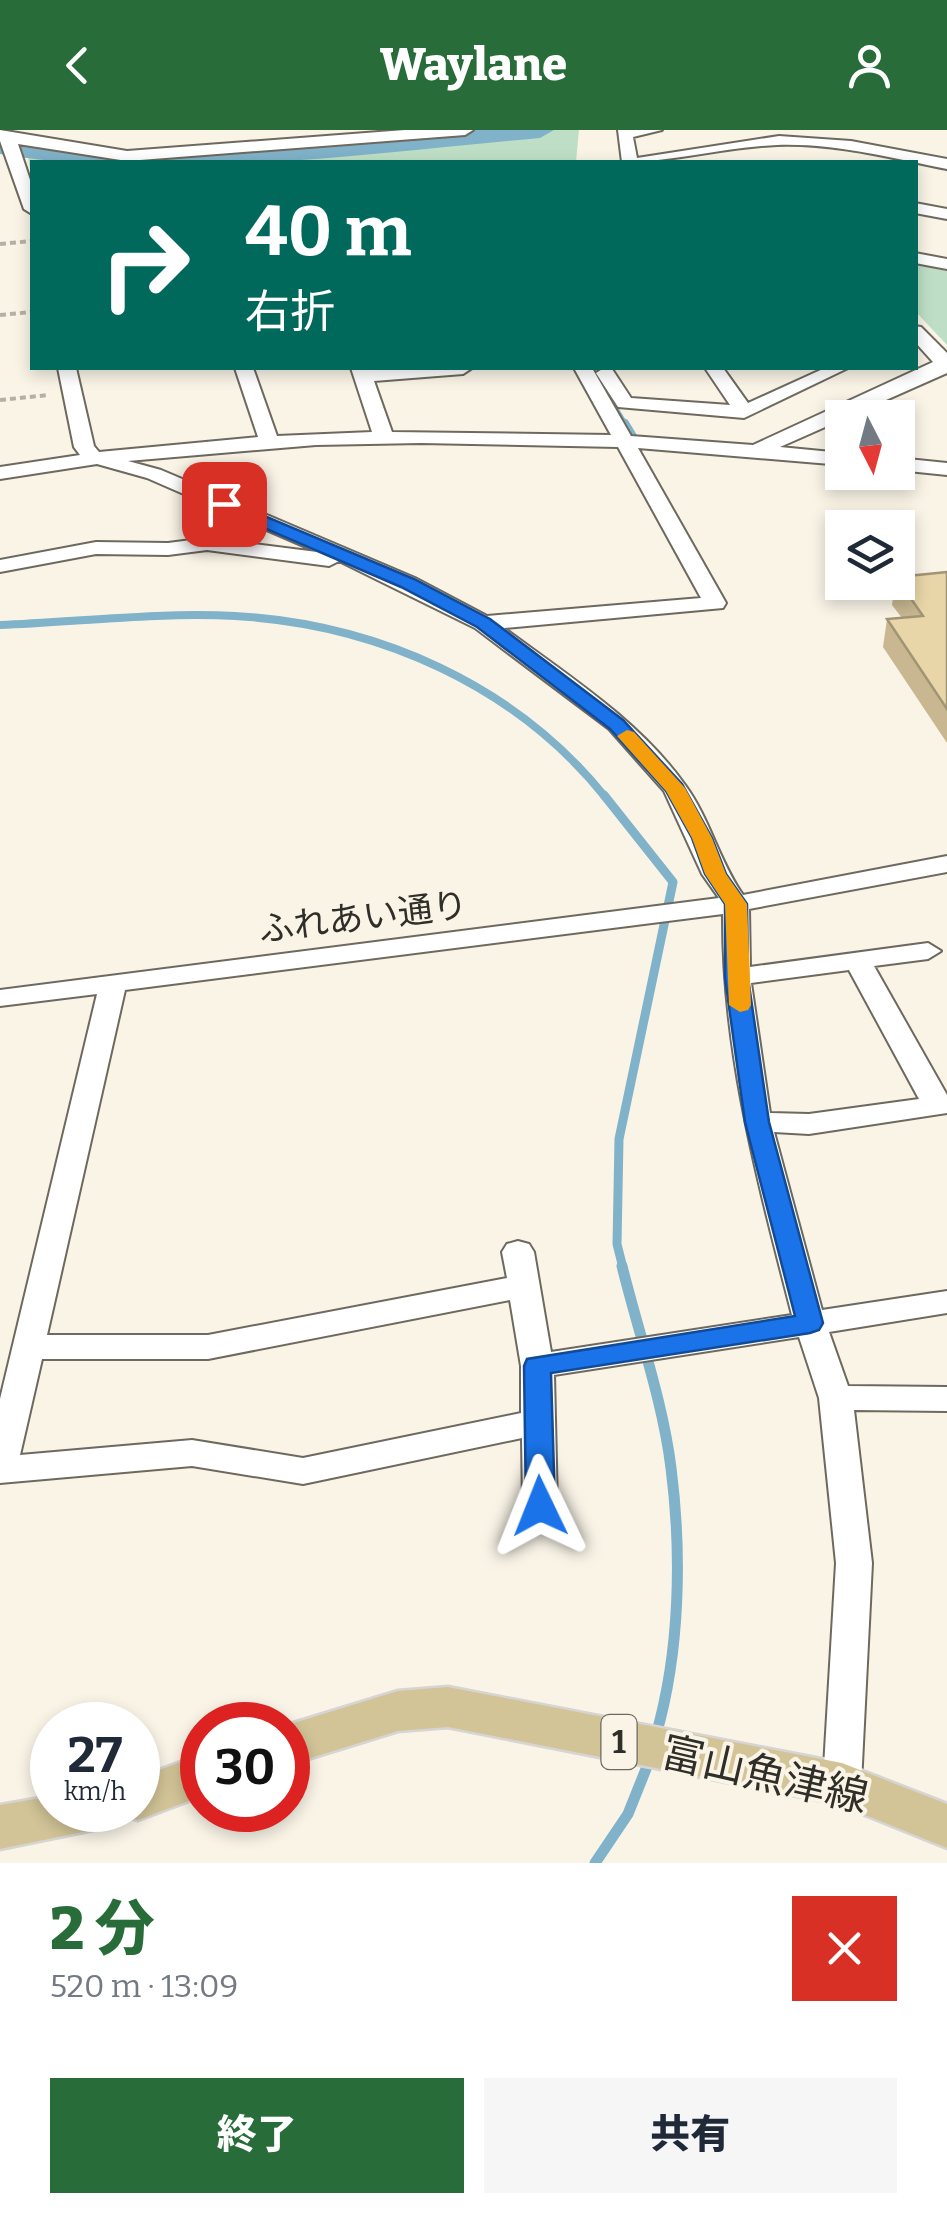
<!DOCTYPE html>
<html lang="ja">
<meta charset="utf-8">
<style>
:root{--surface:#fff;--page:#f6f6f7;--text:#1f2937;--muted:#747a83;--accent:#286d39}
body{margin:0;font-family:Bitter,"Noto Sans JP",serif;background:var(--page);color:var(--text);height:100vh;display:flex;flex-direction:column;font-size:38px;white-space:nowrap}
*{box-sizing:border-box;margin:0}
p{font-size:32px;color:var(--muted)}
.icon{flex:none;width:55px;height:55px;fill:none;stroke:currentColor;stroke-width:2;stroke-linecap:round;stroke-linejoin:round}
.map{position:relative;height:1733px;overflow:hidden}
.sheet{display:flex;flex-direction:column;background:var(--surface);flex:1}
.sheet>*{flex:none}
.hud{position:absolute;left:30px;top:30px;width:888px;height:210px;border-radius:0px;box-shadow:0 5px 15px #0003;background:#00695c;color:#fff;overflow:hidden}
.needle{width:65px;rotate:174deg}
.buttons{position:absolute;left:825px;top:270px;display:grid;gap:20px}
.buttons a{display:grid;place-items:center;width:90px;height:90px;border-radius:0px;background:var(--surface);box-shadow:0 5px 15px #0003;font-size:50px}
.speed{position:absolute;left:30px;top:1572px;display:flex;gap:20px;font-size:50px;font-weight:700;text-align:center}
.speed>*{display:grid;place-content:center;width:130px;height:130px;border-radius:50%;background:var(--surface);box-shadow:0 5px 15px #0003;line-height:1}
.speed small{font-size:25px;font-weight:400}
.speed .limit{border:15px solid #d22;background:#fff;color:#111}
.pin{position:absolute;display:grid;place-items:center;width:85px;height:85px;color:#fff;margin:-42px;border-radius:20px;box-shadow:0 5px 15px #0006}
.me{position:absolute;width:110px;margin:-55px;rotate:358deg;stroke-linejoin:round;filter:drop-shadow(0 0 8px #0008)}
.turn{display:flex;align-items:center;gap:35px;height:210px;padding:0 50px;font-size:45px}
.turn .icon{width:130px;height:130px;stroke-width:2.5}
.turn b{display:block;font-size:70px;line-height:85px}
.round{display:grid;place-items:center;flex:none;width:105px;height:105px;border-radius:0px;background:var(--page)}
.summary{display:flex;align-items:center;justify-content:space-between;height:170px;padding:0 50px}
h1{font-size:60px;font-weight:800;line-height:75px;color:var(--accent)}
.action{display:flex;gap:20px;margin-top:auto;padding:20px 50px}
.action a{flex:1;height:115px;border-radius:0px;background:var(--accent);color:#fff;font-size:40px;font-weight:800;line-height:115px;text-align:center}
.action a+a{background:var(--page);color:var(--text)}
header{display:flex;justify-content:space-between;align-items:center;height:130px;padding:0 50px;background:var(--accent);color:#fff;font-size:45px;font-weight:800}
.map>svg:first-child{display:block}
.green{fill:#bedfc6}
.lines{fill:none;stroke-linecap:round;stroke-linejoin:round}
.stream-far3{stroke:#80b2c9;stroke-width:5}
.stream-far2{stroke:#80b2c9;stroke-width:8}
.stream-far1{stroke:#80b2c9;stroke-width:9}
.stream{stroke:#80b2c9;stroke-width:11}
.river{fill:#80b2c9;fill-rule:evenodd}
.minor-casing{stroke:#6e695e;stroke-width:4}
.major-casing{stroke:#d6d5d4;stroke-width:5}
.path{stroke:#b4b0a5;stroke-width:4;stroke-dasharray:6 4;stroke-linecap:butt}
.minor{fill:#fff;fill-rule:evenodd}
.major{fill:#d2c497;fill-rule:evenodd}
.wall{fill:#c8b790}
.building{fill:#e8d5a8;stroke:#a29576;stroke-width:2.5}
.route{fill:#1a73e8;stroke:#114b97;stroke-width:2.5}
.slow{fill:#f59e0b}
.labels{text-anchor:middle;stroke-width:8;stroke-linejoin:round;paint-order:stroke}
.shield{fill:#faf4e7;stroke:#6d6962;stroke-width:2.5}
.shield-label{font-size:32px;font-weight:bold;fill:#302e29}
.street-label{font-size:35px;fill:#302e29;stroke:#faf4e7}
.near-street-label{font-size:42px;fill:#302e29;stroke:#faf4e7}
</style>
<header><svg class="icon" aria-label="back" viewBox="0 0 24 24"><path d="M15 5l-7 7 7 7"/></svg>Waylane<svg class="icon" aria-label="person" viewBox="0 0 24 24"><circle cx="12" cy="8" r="4"/><path d="M4 21q1-7 8-7t8 7"/></svg></header>
<div class="map">
<svg width="947" height="1733" viewBox="0 0 947 1733">
<rect width="100%" height="100%" fill="#faf4e7"/>
<path class="green" d="M537,0h42l-3,32h-544v20l-4,-25 25,-2 50,7 59,-1z
M915,134l32,7v74l-32,-34z"/>
<g class="lines">
<path class="stream-far3" d="M605,261l21,34"/>
<path class="stream-far2" d="M625,293l14,23
M0,495c77,-3 158,-13 235,-9 142,8 281,69 371,182"/>
<path class="stream-far1" d="M604,665l69,87 -54,257 -2,105 6,24"/>
<path class="stream" d="M622,1136c16,65 41,136 49,202 11,86 9,184 -15,267
M595,1733l33,-49 22,-55"/>
<path class="river" d="M437,0h117l-14,8c-171,15 -371,44 -540,16v-18l103,17 59,-1z"/>
<defs>
<path id="minor" d="M0,0l127,21 278,-21h68l-8,5 -338,26 -109,-17 14,42v28l-8,-5 -24,-68z
M618,0h44l-29,7 4,21 142,-22 72,5 96,18v10c-56,-11 -113,-26 -170,-24 -52,2 -102,17 -155,17z
M915,73l32,6v10l-32,-6z
M915,123l32,6v10l-32,-6z
M915,196l6,1 26,26v20l-167,74 62,6v12l-204,-17 88,155 -3,5 -219,20c63,47 135,92 181,157 25,34 34,76 58,110l204,-39v16l-198,37 1,58 178,-24 13,8 -13,8 -54,7 73,129v18l-138,21 -35,-2 48,178 125,-19v22l-118,19 19,54 99,1v24l-93,-1 18,153 -11,221 -5,12 -14,5 -14,-5 -5,-12 13,-221 -17,-165 -20,-61 -245,38 3,131 -5,9 -12,4 -12,-4 -5,-9 -1,-68 -219,46 -111,-18 -192,17v-84l97,-405 -97,12v-16l719,-92 -17,-24 -38,-83 -55,-62 -134,-101 -136,-67 -10,5 -122,-16 -39,5 -72,-1 -96,18v-12l96,-18 72,1 39,-5 110,14 -170,-74 -50,-14 -97,15v-12l80,-12 -6,-8 -16,-79h18l18,78 5,6 159,-15 -23,-69h18l24,68 95,-4 -21,-64h121l-9,6 -89,7 18,51 219,3 -37,-67h18l39,68 122,9 180,-83 -18,-20zM421,313l197,4 83,151 -214,18 -72,-38 -254,-108 -33,-9 188,-16zM723,784c-1,138 35,268 69,401l-241,37 -17,-100 -5,-8 -11,-3 -11,3 -5,8 5,26 -299,57h-161l78,-345zM849,840l70,129 -110,15 -39,-1 -19,-130zM510,1170l11,66v47l-218,45 -111,-18 -172,15 22,-96h166z
M604,238l8,1 19,29 99,7 -25,-37h18l25,35 77,-35h23l-104,50 -126,-11 -22,-34z
M898,328l49,5v12l-49,-5z"/>
<path id="major" d="M448,1557l394,76 105,41v44l-109,-44 -390,-77 -50,4 -110,34 -1,-40 111,-34z
M202,1624v42l-64,24 -16,-5 -5,10 -117,24v-44l52,-9v14h86v-32z"/>
</defs>
<use href="#minor" class="minor-casing"/>
<use href="#major" class="major-casing"/>
<path class="path" d="M0,114l32,-3
M0,185l32,-3
M0,270l49,-5"/>
<use href="#minor" class="minor"/>
<use href="#major" class="major"/>
</g>
<path class="wall" d="M947,442v171l-64,-96 4,-28 15,-1 -10,-13 3,-23h3v-5z"/>
<path class="building" d="M947,442v137l-60,-90 36,-3 -25,-36v-3z"/>
<path class="route" d="M224,369l190,80 76,40 133,101 59,64 30,54 14,36 21,30 1,74 21,144 54,201 -4,7 -9,3 -259,40 4,133 -4,8 -11,3 -10,-3 -4,-8 -2,-140 3,-7 268,-43 -50,-194 -20,-144v-74l-20,-30 -13,-36 -26,-47 -56,-62 -133,-102 -76,-40 -183,-79 -2,-4z"/>
<path class="slow" d="M627,600l7,2 51,56 27,50 14,36 21,30 4,101 -3,5 -8,2 -11,-7 -4,-101 -20,-30 -13,-36 -26,-47 -49,-55z"/>
<g class="labels">
<rect class="shield" x="601.5" y="1585" width="35" height="54" rx="8"/>
<g class="shield-label">
<text x="619" y="1623">1</text>
</g>
<g class="street-label">
<text transform="translate(363 787) rotate(-7)" y="12">ふれあい通り</text>
</g>
<g class="near-street-label">
<text transform="translate(765 1644) rotate(13)" y="15">富山魚津線</text>
</g>
</g>
</svg>
<div class="buttons">
<a><svg class="needle" viewBox="-14 -14 28 28"><path d="M0-13l5 13h-10z" fill="#e53935"/><path d="M0 13l5-13h-10z" fill="#747a83"/></svg></a>
<a><svg class="icon" aria-label="layers" viewBox="0 0 24 24"><path d="M12 4l9 5-9 5-9-5zM3 14l9 5 9-5"/></svg></a>
</div>
<div class="speed"><div>27<small>km/h</small></div><div class="limit">30</div></div>
<div class="pin" style="left:224px;top:374px;background:#d93025"><svg class="icon" aria-label="arrive" viewBox="0 0 24 24"><path d="M6 21V4h12l-3 4 3 4H6"/></svg></div>
<svg class="me" style="left:540px;top:1376px" viewBox="-20 -20 40 40"><path d="M0-17L14 15 0 8-14 15z" fill="#1a73e8" stroke="#fff" stroke-width="4"/></svg>
<div class="hud">
<div class="turn"><svg class="icon" aria-label="right" viewBox="0 0 24 24"><path d="M7 20v-9h11M14 6l5 5-5 5"/></svg><div><b>40 m</b>右折</div></div>
</div>
</div>
<section class="sheet">
<div class="summary"><div><h1>2 分</h1><p>520 m · 13:09</p></div><a class="round" style="background:#d93025;color:#fff"><svg class="icon" aria-label="close" viewBox="0 0 24 24"><path d="M6 6l12 12M18 6L6 18"/></svg></a></div>
<div class="action"><a>終了</a><a>共有</a></div>
</section>
